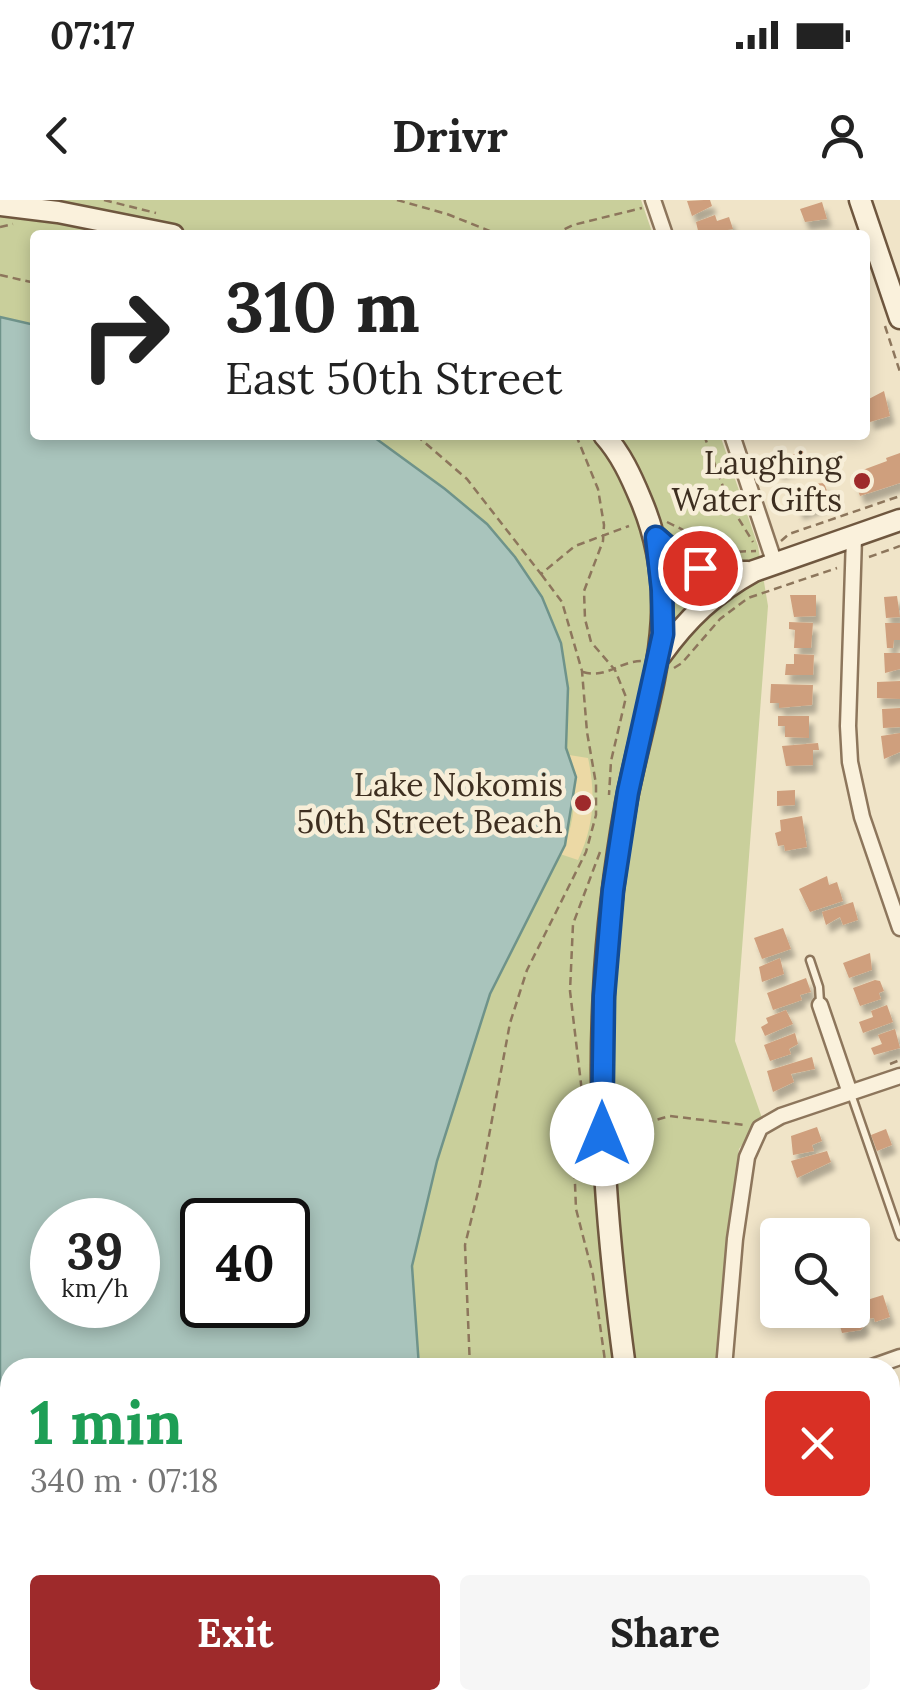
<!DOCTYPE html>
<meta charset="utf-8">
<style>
:root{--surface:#fff;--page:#f6f6f6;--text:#222;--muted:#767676;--accent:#9e2a2b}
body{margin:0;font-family:Lora,serif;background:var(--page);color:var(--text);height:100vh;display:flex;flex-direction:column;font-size:38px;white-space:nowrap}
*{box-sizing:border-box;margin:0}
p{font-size:32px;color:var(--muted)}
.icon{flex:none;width:55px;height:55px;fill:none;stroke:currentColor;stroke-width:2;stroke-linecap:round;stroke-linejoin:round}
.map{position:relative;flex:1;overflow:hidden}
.details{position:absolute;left:0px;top:1158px;width:900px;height:352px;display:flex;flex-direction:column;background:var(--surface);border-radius:30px 30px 0 0;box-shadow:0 5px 15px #0003}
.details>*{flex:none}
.guide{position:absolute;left:30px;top:30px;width:840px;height:210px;border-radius:10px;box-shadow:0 5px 15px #0003;background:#fff;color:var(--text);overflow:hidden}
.controls{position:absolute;left:760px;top:1018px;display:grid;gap:20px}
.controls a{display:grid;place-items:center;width:110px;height:110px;border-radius:10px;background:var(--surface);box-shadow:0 5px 15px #0003;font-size:50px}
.speed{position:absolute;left:30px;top:998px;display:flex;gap:20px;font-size:50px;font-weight:700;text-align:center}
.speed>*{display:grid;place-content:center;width:130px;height:130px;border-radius:50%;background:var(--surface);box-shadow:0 5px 15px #0003;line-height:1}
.speed small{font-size:25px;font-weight:400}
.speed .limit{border:5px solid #111;border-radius:15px;background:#fff;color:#111}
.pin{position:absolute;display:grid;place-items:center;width:85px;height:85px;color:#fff;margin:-42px;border:5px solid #fff;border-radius:50%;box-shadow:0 2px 10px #0007}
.me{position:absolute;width:110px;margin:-55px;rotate:0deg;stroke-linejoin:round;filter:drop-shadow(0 0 8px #0008)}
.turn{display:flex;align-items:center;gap:35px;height:210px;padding:0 30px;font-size:45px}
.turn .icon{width:130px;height:130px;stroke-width:2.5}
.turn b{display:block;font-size:70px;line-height:85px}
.round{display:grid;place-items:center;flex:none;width:105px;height:105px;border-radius:10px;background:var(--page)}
.headline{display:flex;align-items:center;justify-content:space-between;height:170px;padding:0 30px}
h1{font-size:60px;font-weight:700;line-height:75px;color:#1e9e55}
.primary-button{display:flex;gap:20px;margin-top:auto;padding:20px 30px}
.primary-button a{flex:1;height:115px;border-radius:10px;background:var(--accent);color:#fff;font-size:40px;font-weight:700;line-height:115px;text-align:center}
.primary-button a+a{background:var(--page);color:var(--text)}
.status{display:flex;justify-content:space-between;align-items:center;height:70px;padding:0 50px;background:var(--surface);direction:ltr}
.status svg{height:28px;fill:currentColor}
header{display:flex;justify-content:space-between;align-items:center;height:130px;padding:0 30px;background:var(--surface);font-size:45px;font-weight:700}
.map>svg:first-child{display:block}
.green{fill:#c9cf9b;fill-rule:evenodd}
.sand{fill:#ecd9a5}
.water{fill:#a9c4bc;stroke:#6f938a;stroke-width:2.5;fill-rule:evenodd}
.building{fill:#cf9f7d;filter:url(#shadow)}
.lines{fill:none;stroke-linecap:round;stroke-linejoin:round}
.lane-casing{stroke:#8d765c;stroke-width:11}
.street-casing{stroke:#8d765c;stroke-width:19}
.secondary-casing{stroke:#6f573f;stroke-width:25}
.path{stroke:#8d765c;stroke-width:2.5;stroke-dasharray:8 5;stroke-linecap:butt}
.lane{stroke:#faf1dc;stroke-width:6}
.street{stroke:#faf1dc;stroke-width:14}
.secondary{stroke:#faf1dc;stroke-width:20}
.route-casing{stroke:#114b97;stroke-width:25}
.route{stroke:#1a73e8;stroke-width:18}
.poi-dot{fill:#9e2a2b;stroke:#f7eed8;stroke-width:4}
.labels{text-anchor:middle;stroke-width:9;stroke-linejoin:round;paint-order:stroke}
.poi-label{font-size:32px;fill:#3d2e20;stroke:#f7eed8;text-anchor:end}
</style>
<div class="status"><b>07:17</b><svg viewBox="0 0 49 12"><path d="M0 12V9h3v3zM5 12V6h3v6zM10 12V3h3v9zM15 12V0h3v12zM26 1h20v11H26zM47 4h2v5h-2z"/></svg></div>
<header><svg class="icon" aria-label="back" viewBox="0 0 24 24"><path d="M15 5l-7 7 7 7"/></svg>Drivr<svg class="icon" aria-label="person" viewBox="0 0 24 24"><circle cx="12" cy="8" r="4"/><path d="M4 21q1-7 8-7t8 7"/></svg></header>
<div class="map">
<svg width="900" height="1508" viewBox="0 0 900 1508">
<defs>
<filter id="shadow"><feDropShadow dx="4.5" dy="8" stdDeviation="2.5" flood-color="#0004"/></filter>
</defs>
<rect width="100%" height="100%" fill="#f0e4c8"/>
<path class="green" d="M0,0h641l12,35h-618v200h685l38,111 10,60 -33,435 27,77 -23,31 -23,218 -706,1v332h693l-3,8h-700zM52,1020h86v85h-86zM202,1020h86v85h-86z"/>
<path class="sand" d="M569,555l19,3c8,36 6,69 -10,102l-18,-6c16,-28 18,-69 9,-99z"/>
<path class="water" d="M0,117l35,8v110h336l74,54 42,35 28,33 27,40 19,46 7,45 -2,60 10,29 -11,68 -75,149 -53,167 -25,105 7,101 -409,1v332h448l-1,8h-457zM52,1020h86v85h-86zM202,1020h86v85h-86z"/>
<path class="building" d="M704,0h6l2,6 -20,10 -5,-15z
M822,2l5,17 -22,3 -5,-13z
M715,15l2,6 12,-4 4,12 -34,6 -3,-13z
M884,191l6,25 -20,6 -5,-21z
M805,250l2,13 -29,9 -2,-11z
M900,253v30l-40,13 -8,-22 35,-13 -1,-3z
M824,283l7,18 -32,11 -6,-18 19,-10z
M790,395h26v21l-22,1z
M897,396l3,21 -14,1 -2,-21z
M789,422l24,1 -2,25h-17l1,-18 -6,-1z
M885,423h15v17h-6l-1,8h-6z
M884,453h16v16l-15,4z
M794,454l20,1 -1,20h-28l1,-11h8z
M900,481v18l-23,-1v-16z
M771,484l42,1 -1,20 -33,3v-5h-9z
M900,508v19l-17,1 -1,-19z
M778,516h31v22l-24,-1v-11h-7z
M900,533v19l-16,7 -3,-23z
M818,543l1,7h-6v15l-27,1 -4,-20z
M795,590v15l-18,1v-15z
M802,616l5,31 -22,4 -1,-6 -6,1 -3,-13 6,-2 -1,-11z
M827,676l2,9 8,-3 6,19 -33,11 -11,-23z
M853,702l5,18 -15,5 -3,-8 -14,8 -4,-13z
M783,728l8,21 -29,10 -8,-21z
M870,753l2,17 -23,8 -6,-15z
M780,758l4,16 -22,8 -3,-15z
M806,778l5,14 -11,3 2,5 -29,10 -6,-17z
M875,780l5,1 4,10 -5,2 2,6 -21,7 -7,-18z
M887,805l6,17 -30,11 -4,-11 14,-5 -2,-6z
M786,810l7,14 -28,12 -4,-9 7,-4 -2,-5z
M895,829l5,19 -26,7 -3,-7 11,-4 -4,-9z
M795,833l3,11 -9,5 2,5 -21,7 -6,-16z
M812,857l3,12 -24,5 3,8 -21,10 -6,-21z
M817,927l5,14 -10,4 2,6 -21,4 -2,-19z
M886,929l6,16 -15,6 -6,-16z
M827,951l4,11 -34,16 -6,-17z
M883,1095l7,22 -15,5 -1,-4 -7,1 -4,-13 6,-2 -2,-4z
M857,1100l8,25 -4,5 -19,3 -4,-14 5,-1 -3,-8h12v-8z"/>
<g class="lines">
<defs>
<path id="lane" d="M810,760l9,27 1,15
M851,894l49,142
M820,1508l2,-8"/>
<path id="street" d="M653,0l12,35
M732,235l43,129
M854,337l-6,189 2,36 12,55 38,111
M820,805l30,88
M724,1168l11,-129 12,-82 13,-29 21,-12 119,-40
M869,1168l31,-11
M890,1241l10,83
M712,1508l2,-8"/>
<path id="secondary" d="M860,0l40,118
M0,5l58,7 115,23
M604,235c17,19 27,41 37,65 46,109 6,195 -15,303 -11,62 -19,125 -22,188 -7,127 4,251 21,377
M656,337c28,26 53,36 92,35
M661,455c26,-36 53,-62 93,-84l146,-51
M633,1508v-8"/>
</defs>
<use href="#lane" class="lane-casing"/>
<use href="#street" class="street-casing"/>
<use href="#secondary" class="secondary-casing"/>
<path class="path" d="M104,0l52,13
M397,0l50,14 53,21
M0,27l13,-3
M553,35l20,-10 69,-17
M0,75l35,8
M885,126l15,46
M416,235l51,44 74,95 34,-28 54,-20
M576,235l22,54 6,36 -1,16 -19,50 1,28 6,23 24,28 11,27 -15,64 -2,34
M704,235l25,68 24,39
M667,322l61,30 28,-1
M781,341l8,-7 111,-38
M869,357l31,-11
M674,468l8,-5 38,-44 28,-21 89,-30
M583,472c24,7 36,-11 59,-11
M600,652l-27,72 -3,67 12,101 -8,67 2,50 17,66 13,93
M890,864l10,-4
M620,930l50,-14 74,9
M470,1168l-5,-123 15,-61 30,-161 17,-53 59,-118 10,-37v-31l-9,-52 -5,-61 -20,-69 -21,-28
M490,1500l1,8
M535,1500l9,8
M586,1508l1,-8"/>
<use href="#lane" class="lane"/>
<use href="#street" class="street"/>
<use href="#secondary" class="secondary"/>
</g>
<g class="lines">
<defs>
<path id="route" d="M602,934l2,-138 9,-106 15,-98 35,-158 -1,-44 -6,-53 24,21 20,10"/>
</defs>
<use href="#route" class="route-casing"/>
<use href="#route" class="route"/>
</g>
<g class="poi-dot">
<circle cx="862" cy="281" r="10"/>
<circle cx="583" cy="603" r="10"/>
</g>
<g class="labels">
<g class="poi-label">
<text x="842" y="274">Laughing<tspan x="842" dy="37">Water Gifts</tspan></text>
<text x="563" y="596">Lake Nokomis<tspan x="563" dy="37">50th Street Beach</tspan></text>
</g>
</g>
</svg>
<div class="controls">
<a><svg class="icon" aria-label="search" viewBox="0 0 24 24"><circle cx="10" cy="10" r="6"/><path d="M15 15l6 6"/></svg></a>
</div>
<div class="speed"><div>39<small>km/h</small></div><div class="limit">40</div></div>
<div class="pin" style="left:700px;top:368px;background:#d93025"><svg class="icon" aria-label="arrive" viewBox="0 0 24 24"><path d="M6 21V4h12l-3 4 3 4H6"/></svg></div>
<svg class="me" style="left:602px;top:934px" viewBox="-20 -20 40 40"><circle r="19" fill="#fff"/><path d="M0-13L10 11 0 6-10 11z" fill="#1a73e8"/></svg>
<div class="guide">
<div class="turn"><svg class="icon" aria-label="right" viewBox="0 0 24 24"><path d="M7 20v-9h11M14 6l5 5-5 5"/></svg><div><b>310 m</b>East 50th Street</div></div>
</div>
<section class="details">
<div class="headline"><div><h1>1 min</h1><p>340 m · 07:18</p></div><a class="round" style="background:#d93025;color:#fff"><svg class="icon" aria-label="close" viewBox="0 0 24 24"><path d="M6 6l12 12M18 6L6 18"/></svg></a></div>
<div class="primary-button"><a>Exit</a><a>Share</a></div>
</section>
</div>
